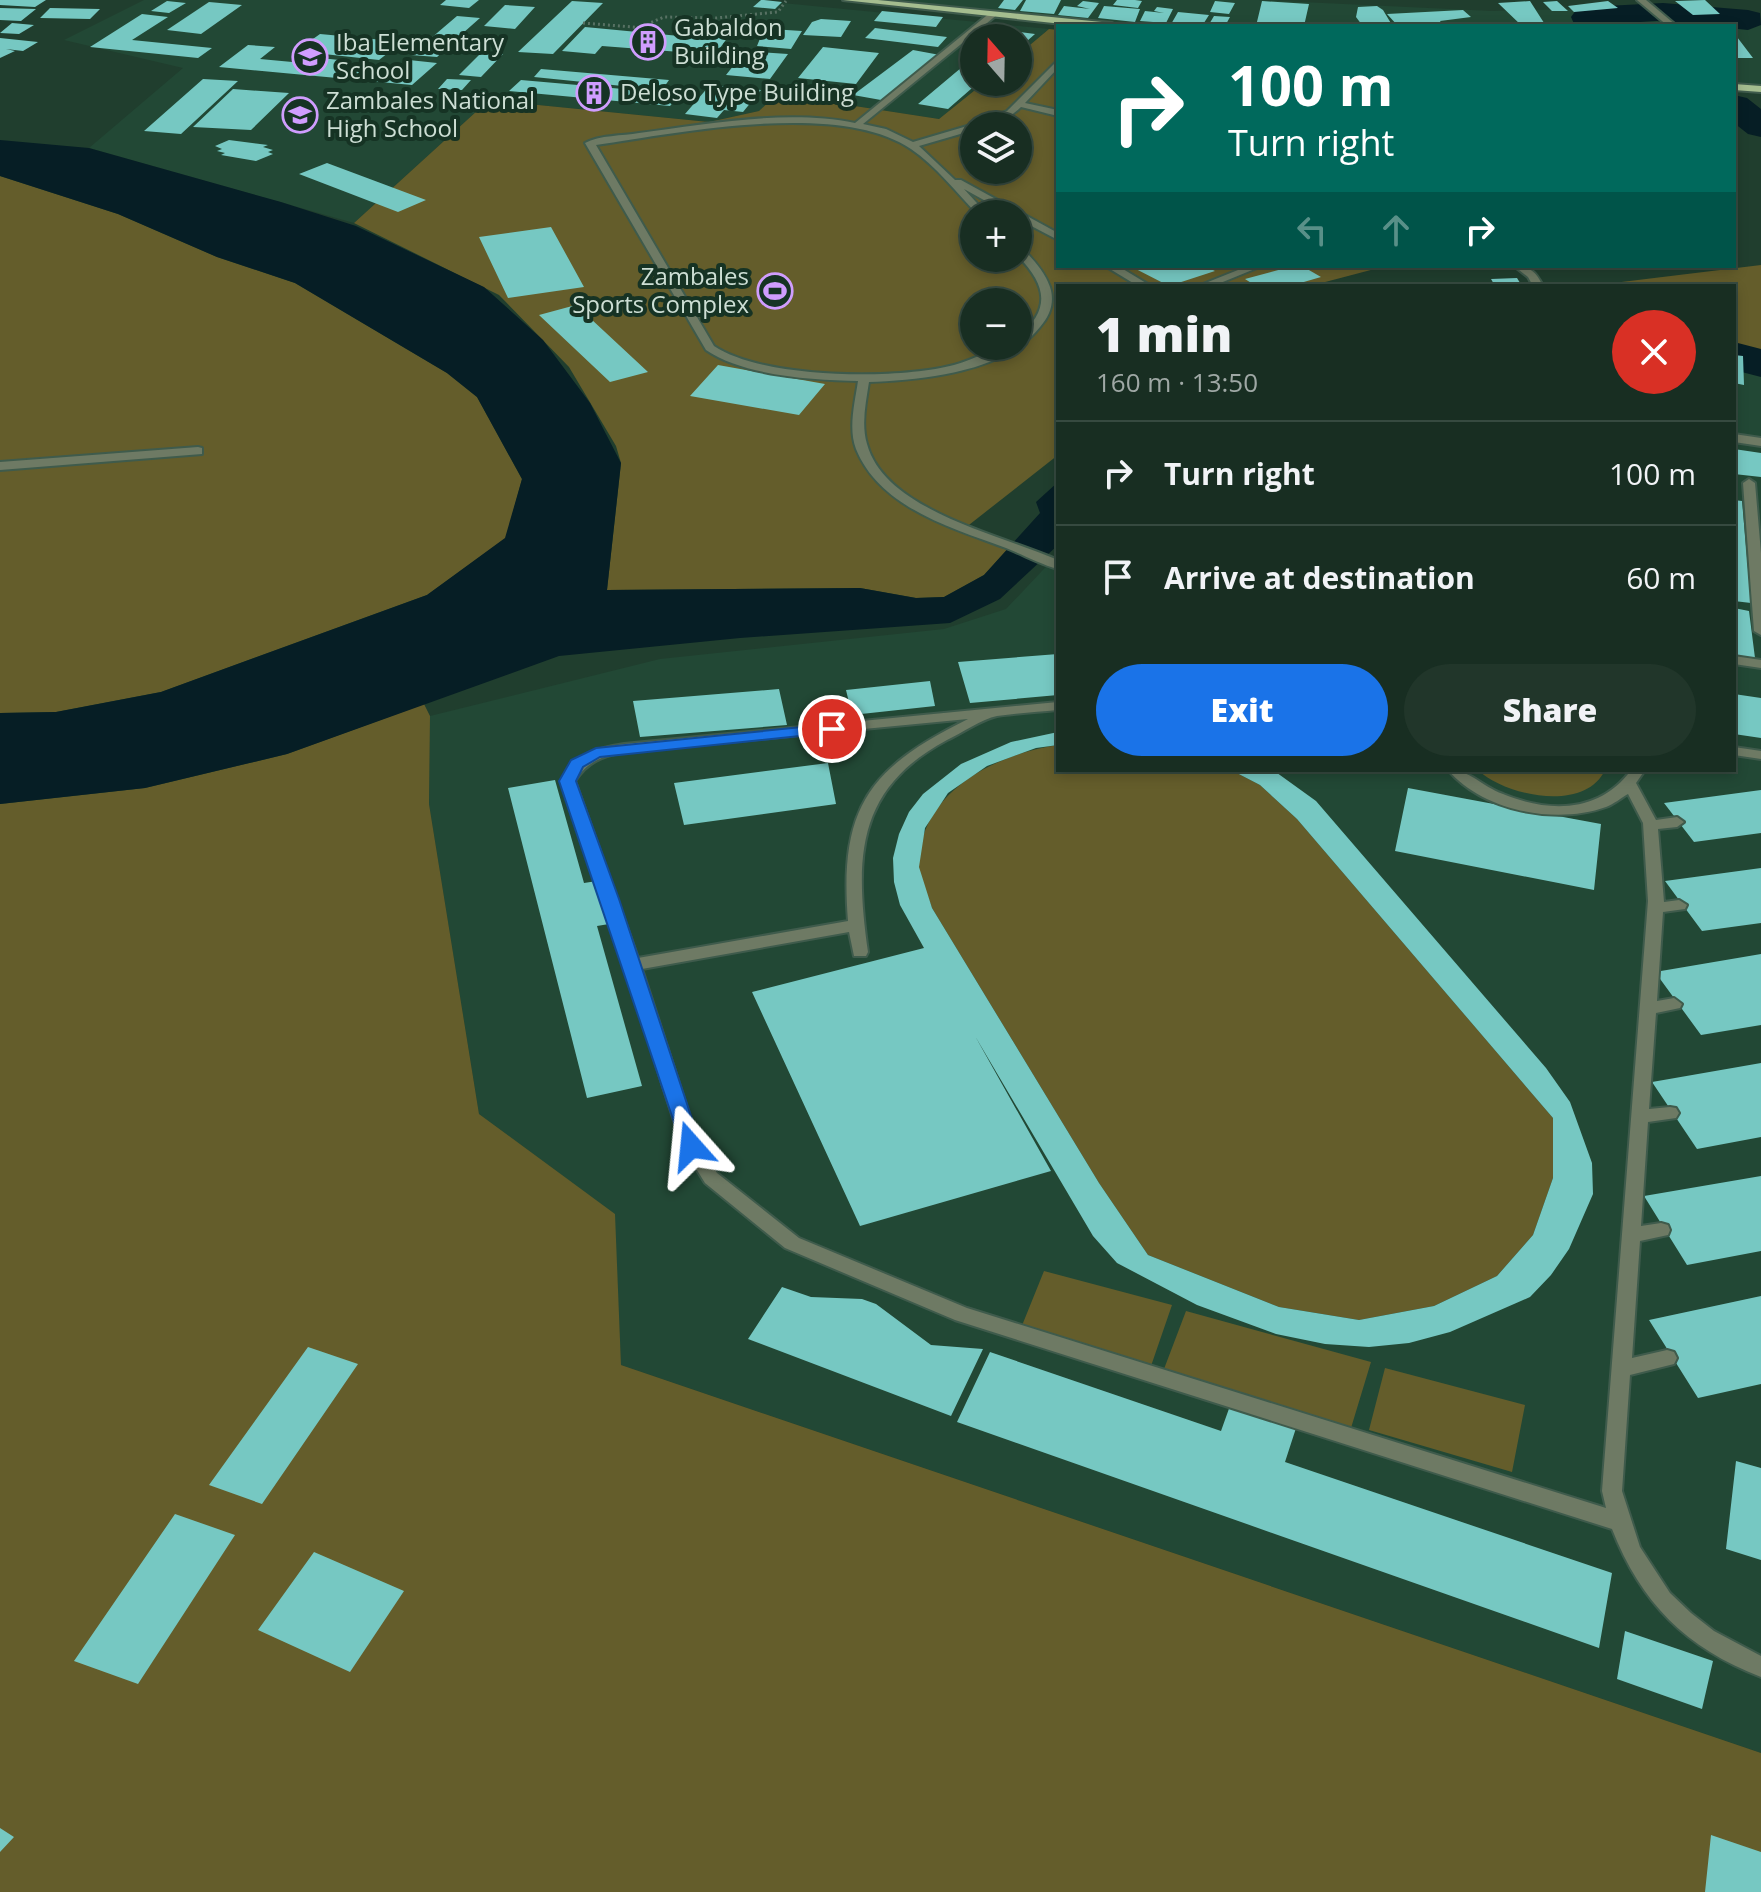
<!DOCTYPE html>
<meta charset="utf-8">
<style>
:root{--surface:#182e22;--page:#21362a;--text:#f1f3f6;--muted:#9fa8a5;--line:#364a40;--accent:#1a73e8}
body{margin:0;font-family:"Open Sans",sans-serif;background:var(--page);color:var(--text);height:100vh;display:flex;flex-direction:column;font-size:30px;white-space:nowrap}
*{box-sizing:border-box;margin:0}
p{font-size:26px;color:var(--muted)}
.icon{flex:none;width:44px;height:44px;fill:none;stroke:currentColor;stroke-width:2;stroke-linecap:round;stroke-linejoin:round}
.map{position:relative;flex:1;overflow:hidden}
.side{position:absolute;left:1056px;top:284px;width:680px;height:488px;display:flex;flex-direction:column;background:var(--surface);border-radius:0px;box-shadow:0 4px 12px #0003,0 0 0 2px var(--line)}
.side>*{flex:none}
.hud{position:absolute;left:1056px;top:24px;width:680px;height:244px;border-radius:0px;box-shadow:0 4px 12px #0003,0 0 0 2px var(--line);background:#00695c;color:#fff;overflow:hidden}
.needle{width:52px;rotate:340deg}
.buttons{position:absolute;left:960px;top:24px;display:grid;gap:16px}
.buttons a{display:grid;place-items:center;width:72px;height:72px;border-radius:50%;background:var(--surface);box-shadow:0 4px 12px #0003,0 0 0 2px var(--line);font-size:40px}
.pin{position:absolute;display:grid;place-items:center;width:68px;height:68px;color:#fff;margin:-34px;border:4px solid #fff;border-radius:50%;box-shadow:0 2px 8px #0007}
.me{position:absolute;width:88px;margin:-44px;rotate:342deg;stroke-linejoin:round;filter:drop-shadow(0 0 6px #0008)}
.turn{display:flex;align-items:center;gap:28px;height:168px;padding:0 40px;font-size:36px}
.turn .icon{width:104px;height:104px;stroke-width:2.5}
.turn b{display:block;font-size:56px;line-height:68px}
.lanes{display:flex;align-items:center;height:76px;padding:0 40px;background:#0003;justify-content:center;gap:40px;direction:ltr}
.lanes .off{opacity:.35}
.round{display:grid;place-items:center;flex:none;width:84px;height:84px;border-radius:42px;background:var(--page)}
.summary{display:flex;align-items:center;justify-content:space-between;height:136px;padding:0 40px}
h1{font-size:48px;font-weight:800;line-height:60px}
.button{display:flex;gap:16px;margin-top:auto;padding:16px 40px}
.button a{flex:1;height:92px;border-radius:48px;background:var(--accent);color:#fff;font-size:32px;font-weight:800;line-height:92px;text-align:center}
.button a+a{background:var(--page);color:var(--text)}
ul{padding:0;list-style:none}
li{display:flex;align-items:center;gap:24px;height:104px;padding:0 40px;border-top:2px solid var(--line)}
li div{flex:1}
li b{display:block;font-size:30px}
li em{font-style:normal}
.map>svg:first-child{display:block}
.built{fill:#224835}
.green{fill:#645d2b;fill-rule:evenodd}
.water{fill:#061e25}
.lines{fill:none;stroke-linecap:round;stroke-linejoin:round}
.river{fill:#061e25;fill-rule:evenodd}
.building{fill:#76c8c2}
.service-casing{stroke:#3f5b4c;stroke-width:4}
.minor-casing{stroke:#3f5b4c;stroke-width:4}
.tertiary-casing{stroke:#3f5b4c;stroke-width:4}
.primary-casing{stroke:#3f5b4c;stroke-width:4}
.path{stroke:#577163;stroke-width:3;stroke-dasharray:2 3;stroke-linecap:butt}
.service{fill:#6e7a64;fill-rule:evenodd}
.minor{fill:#6e7a64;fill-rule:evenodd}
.tertiary{fill:#6e7a64;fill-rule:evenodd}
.primary{fill:#a5bd8f;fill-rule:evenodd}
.route{fill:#1a73e8;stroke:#114b97;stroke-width:2}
.labels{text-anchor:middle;stroke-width:8;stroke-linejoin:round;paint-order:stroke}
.far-poi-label{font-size:24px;fill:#cdded4;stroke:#163324;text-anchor:start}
</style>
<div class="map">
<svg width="1761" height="1892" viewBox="0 0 1761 1892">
<rect width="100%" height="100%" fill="#203e2e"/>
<path class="built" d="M144,0h609l296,29 -31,26v-17h-44v44h11l-46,37 -162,-25 -18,17 -50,11 -220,-22 -135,123 -265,-75 94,-80 -119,-28z
M850,0h408l234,11 150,-4 26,19h-555z
M1680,19l81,4v67l-21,-2 -6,-16v-46h-46z
M1734,359l27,8v1386l-1140,-388 -7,-151 -135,-100 -50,-310 1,-88 230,-57 284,-30 62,-20 52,-55v216h676z"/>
<path class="green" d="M1049,29l9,1v236h328l-76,20h-252v169l-98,77 47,18 -23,25 -40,22 -28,1 -56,-10 -253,2 14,-127 -5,-17 -47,-79 -70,-72 -145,-72 135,-123 220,22 50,-11 18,-17 162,25 46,-37h33v-27zM974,126h44v44h-44zM974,214h44v44h-44zM974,302h44v44h-44z
M0,176l118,38 99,43 78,26 152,90 30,24 45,82 -16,59 -79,57 -266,97 -105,20 -56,1z
M1761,265v99l-27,-9v-69l-129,-2z
M424,704l6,12 -1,88 50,310 136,100 6,151 1140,388v139h-1761v-1088l145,-16 142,-34z
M1058,745v25h173l29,15 37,34 256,299v60l-20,57 -36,41 -63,30 -75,14 -80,-13 -131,-52 -49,-72 -167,-275c-4,-13 -13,-29 -13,-42 -1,-73 76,-112 139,-121z
M1478,770h127c-20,43 -100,26 -127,0z
M1044,1271l128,34 -21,61 -130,-38z
M1186,1311l185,51 -20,66 -187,-59z
M1385,1368l140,37 -13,67 -143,-42z"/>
<path class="water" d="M0,140l89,8 192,54 75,24 128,61 59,53 47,63 31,60 -14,127 253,-2 56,10 28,-1 40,-22 56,-62 -4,-11 22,-20v63l-58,54 -50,24 -210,15 -181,18 -272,98 -142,34 -145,16v-91l56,-1 105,-20 266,-97 78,-57 17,-59 -45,-82 -30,-24 -152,-90 -78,-26 -99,-43 -118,-38z"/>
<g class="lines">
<path class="river" d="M1663,3l85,7 12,3 1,12 -13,5 -91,-9 -82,5 -4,-9 5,-7 11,-3z
M1734,95l13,3 14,11v28l-13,-3 -14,-11z
M1734,342l27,7v28l-27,-7z"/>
</g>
<path class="building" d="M0,0h46l-11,7 -35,-2z
M446,0h33l-10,8 -29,-3z
M761,0h3l18,2 -7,7 -22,-2z
M1004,0h19l-8,10 -17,-2z
M1026,0h35l-7,14 -34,-3z
M1117,0h18l7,1 -4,7 -25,-3z
M1705,0l15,14 -27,1 -18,-14z
M167,1l19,2 -17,10 -18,-2z
M572,1l31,2 -50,51 -35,-2z
M1083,1l16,2 -11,15 -30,-3 6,-9 26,3 -13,-3z
M1215,1l20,2 -6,11 -19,-2z
M1262,1l47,3 -5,22h-48z
M1530,1l16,25h-24l-24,-23z
M1557,1l11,10h-16l-9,-9z
M1608,1l10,7 -44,4 -6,-6z
M209,2l33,3 -41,29 -34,-4z
M505,5l30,2 -20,22 -31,-3z
M1104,6l36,3 -5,13 -37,-4z
M1377,6l6,4 9,15h-30l-6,-8 2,-10z
M1157,7l16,2 -7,14 -26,-2 5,-10 19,2 -10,-2z
M0,8l36,1 -15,12 -21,-1z
M50,8l50,1 -10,10 -50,-1z
M1463,10l8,7 -31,4 3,5h-45l-11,-12z
M882,11l61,6 -7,10 -62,-6z
M1178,12l31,3 -7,11h-32z
M142,14l26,3 -36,23 80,8 -14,10 -108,-11z
M457,16l23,2 -26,23 -24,-2z
M1214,16l16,1 -5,9h-17z
M821,19l30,2 -10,16 -38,-2 9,-13z
M12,23l22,2 -15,9 -19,-1z
M585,27l105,10h38l-19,26 -36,-3 7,-8 -78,-6 -7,8 -33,-3z
M875,28l72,9 -9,10 -73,-9z
M771,29l31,2 -11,18 -34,-3 4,-10h5z
M1006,30l29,4 -17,15v-11h-22z
M1734,33l19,25h-19z
M320,34l43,4 39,4 -23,18 -83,-9z
M0,38l38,4 -15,9 -17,-2 9,2 -15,7z
M426,42l25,2 -14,13 -26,-2z
M248,45l27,2 -15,12 54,5 7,-6 27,3 -7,6 55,5 13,-12 28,3 -25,22 -193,-18z
M823,47l56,6 -23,31 -58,-6z
M913,50l27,5 -59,45 -28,-5z
M745,51l43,3 -18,25 -44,-4z
M481,53l22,1 -22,23 -22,-2z
M974,57v25h5l-31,27 -30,-5z
M541,69l128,11 -7,10 -128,-13z
M203,79l35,2 -57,53 -37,-3z
M447,79l24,1 -9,10 -24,-1z
M521,80l159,14 -10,12 -161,-15z
M710,85l51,5 -18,22 -19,-2 -7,8 -32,-4z
M233,89l56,4 -38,37 -58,-3z
M229,140l39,5 -5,2 10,3 -5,2 5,2 -17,7 -35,-6 4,-2 -8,-2 5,-2 -7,-3z
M327,163l99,37 -28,12 -99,-38z
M1018,166l10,2 -15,10 -26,-7 31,-1z
M551,227l33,60 -76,11 -29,-61z
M1130,266h75l10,5 -46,15z
M1293,266h9l19,11 -31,9h-34l-11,-7z
M1517,278l5,8h-27l-4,-7z
M576,305l72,67 -38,10 -71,-67z
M1734,355l9,1 1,29 -10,-2z
M718,365l107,19 -26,31 -109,-19z
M1734,449l27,4v24l-27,-3z
M1734,500l8,1 9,102 -17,-2z
M1734,608l15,3 6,47 -21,-3z
M1058,654v41l-88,8 -12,-41z
M930,681l5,25 -83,9 -6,-25z
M779,689l8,36 -147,12 -7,-36z
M1734,694l27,4v40l-27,-4z
M1058,732v13l-22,3 -49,18 -39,27 -23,35 -6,39 13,41 167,275 49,72 131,52 80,13 75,-14 63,-30 36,-41 20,-57v-60l-256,-299 -37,-34 -29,-15h42l43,31 230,267 24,34 22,61 1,31 -24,55 -18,26 -21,22 -80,35 -41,11 -40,4 -44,-3 -49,-10 -79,-29 -80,-42 -24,-27 -118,-200 76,135 -191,55 -108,-234 172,-44 -24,-43 -6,-23 -1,-24 6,-24 10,-22 14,-18 38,-30 50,-22z
M828,763l8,41 -152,21 -10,-42z
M555,780l29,103 13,-2 12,43 -12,2 45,160 -55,12 -79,-310z
M1408,788l193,36 -7,66 -199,-39z
M1761,790v43l-67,9 -30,-39z
M1761,868v55l-59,8 -37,-50z
M1761,954v71l-60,10 -46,-63z
M1761,1063v74l-64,12 -45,-67z
M1761,1176v75l-74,14 -43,-69z
M782,1287l29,10 51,2 14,5 55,41 52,4 -32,67 -203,-77z
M1761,1296v88l-63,14 -49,-78z
M308,1347l50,17 -96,140 -53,-19z
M990,1352l231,79 10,-28 66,22 -12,37 327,111 -13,75 -642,-226z
M1736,1461l25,7v92l-35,-11z
M175,1514l60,21 -97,149 -64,-23z
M314,1552l90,39 -54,81 -92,-42z
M1625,1631l88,30 -11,48 -85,-30z
M0,1828l14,9 -14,15z
M1711,1835l50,17v40h-56z"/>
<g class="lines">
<defs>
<path id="service" d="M991,12l7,2 -135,110 23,5 27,13 61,-18 33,-13 51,-51v8l-33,35 33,7v6l-37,-9c-12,12 -30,19 -47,19v4l-55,16 36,34h6l97,53v7l-40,-21v-5h-9l-45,-25 23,25h-10c-21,-22 -41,-48 -66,-65 -72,-49 -232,-16 -315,-4l118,201c49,33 184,34 240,19 22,-6 42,-19 64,-19v-9c33,-28 29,-51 0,-81v-9l4,1c11,11 23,24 28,39 5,15 0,29 -10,40 -35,45 -117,53 -171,55 -3,20 -8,42 -2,62 18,67 135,91 191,116v9c-18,-5 -34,-14 -52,-21 -54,-20 -126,-40 -150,-99 -8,-21 -1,-47 2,-68 -45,-1 -114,-5 -152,-31l-121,-207c14,-8 38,-7 54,-10 67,-9 149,-24 216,-10z
M1105,266h13l33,20h-13z
M1248,266h14l-49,20h-15z
M1514,266c16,0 22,6 29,20h-10l-5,-9z
M1734,434l27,4v8l-27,-4z
M1749,479l6,4 6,70v82l-7,-4 -11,-148z
M1734,656l27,4v8l-27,-4z
M1058,702v8c-20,2 -41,3 -61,6 -15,3 -35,17 -50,24 -92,49 -92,119 -79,212l-2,4h-12l-5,-24 -207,37 57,176 18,28 82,65 168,70 639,200 -4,-17 46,-590 -5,-78 -15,-29c-7,4 -14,10 -22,13 -50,18 -123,4 -158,-37 23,0 33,16 55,24 46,19 97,19 128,-24h14l-9,13 20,37 21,-3 7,5 -7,5 -19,2 6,73 15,-2 8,5 -2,4 -22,3 -6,89 17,-3 8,6 -2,4 -24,5 -7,96 21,-2 6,1 3,5 -3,5 -28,4 -7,104 20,-3 7,2 2,5 -2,5 -28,6 -8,117 35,-8 7,2 3,6 -3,6 -44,11 -8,116 18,56 30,46 21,20 23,18 47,25v21c-75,-29 -120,-74 -149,-148l-657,-209 -170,-72 -80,-65 -23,-37 -79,-247 -42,-118c15,-26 34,-33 63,-37zM968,719c-99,49 -129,88 -120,202l-210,37 -63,-177c12,-19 27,-25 49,-29z
M1734,747l27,4v8l-27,-4z"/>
<path id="minor" d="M198,447l4,1v6l-202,16v-8z"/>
<path id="tertiary" d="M1637,0h9l31,26h-9z"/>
<path id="primary" d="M843,0h35l234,23 5,3h-36z
M1734,84l27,2v6l-27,-2z"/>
</defs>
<use href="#service" class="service-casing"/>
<use href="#minor" class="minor-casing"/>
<use href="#tertiary" class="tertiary-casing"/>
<use href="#primary" class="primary-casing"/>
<path class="path" d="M583,23l62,5
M642,34l8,-11 14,-6 52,1 62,-6 8,-11"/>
<use href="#service" class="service"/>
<use href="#minor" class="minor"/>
<use href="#tertiary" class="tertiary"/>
<use href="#primary" class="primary"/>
</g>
<path class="route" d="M832,724l8,5 -2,3 -238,25 -17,10 -7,14 43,118 82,247 -10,8 -7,-2 -125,-371 12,-21 25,-12z"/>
<defs>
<symbol id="building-ring" viewBox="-11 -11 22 22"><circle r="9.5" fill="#163324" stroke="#d09dfe" stroke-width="1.5"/><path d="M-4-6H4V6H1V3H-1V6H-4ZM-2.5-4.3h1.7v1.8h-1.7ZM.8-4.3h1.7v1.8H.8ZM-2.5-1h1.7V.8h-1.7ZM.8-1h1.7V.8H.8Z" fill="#d09dfe"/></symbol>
<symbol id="school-ring" viewBox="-11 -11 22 22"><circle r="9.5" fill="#163324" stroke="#d09dfe" stroke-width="1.5"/><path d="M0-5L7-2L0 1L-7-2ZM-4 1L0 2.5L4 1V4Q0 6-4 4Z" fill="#d09dfe"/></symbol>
<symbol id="stadium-ring" viewBox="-11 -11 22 22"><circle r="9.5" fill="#163324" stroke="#d09dfe" stroke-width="1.5"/><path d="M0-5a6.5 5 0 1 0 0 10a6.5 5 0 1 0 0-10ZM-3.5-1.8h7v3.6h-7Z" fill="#d09dfe"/></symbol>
</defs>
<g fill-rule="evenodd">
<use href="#building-ring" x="628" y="22" width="40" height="40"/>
<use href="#school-ring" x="290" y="37" width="40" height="40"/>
<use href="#building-ring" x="574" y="73" width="40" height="40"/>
<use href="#school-ring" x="280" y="95" width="40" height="40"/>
<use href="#stadium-ring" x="755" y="271" width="40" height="40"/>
</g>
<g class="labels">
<g class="far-poi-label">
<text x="674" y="36">Gabaldon<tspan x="674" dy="28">Building</tspan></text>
<text x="336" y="51">Iba Elementary<tspan x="336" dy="28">School</tspan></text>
<text x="620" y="101">Deloso Type Building</text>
<text x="326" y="109">Zambales National<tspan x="326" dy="28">High School</tspan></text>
<text x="749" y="285" text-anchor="end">Zambales<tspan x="749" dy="28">Sports Complex</tspan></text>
</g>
</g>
</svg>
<div class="buttons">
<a><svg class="needle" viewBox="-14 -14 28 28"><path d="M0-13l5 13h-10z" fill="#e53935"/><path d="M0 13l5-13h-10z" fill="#9fa8a5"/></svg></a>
<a><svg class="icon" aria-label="layers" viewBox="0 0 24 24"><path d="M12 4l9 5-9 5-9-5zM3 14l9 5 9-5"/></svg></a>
<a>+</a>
<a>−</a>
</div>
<div class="pin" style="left:832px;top:729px;background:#d93025"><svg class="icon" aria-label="arrive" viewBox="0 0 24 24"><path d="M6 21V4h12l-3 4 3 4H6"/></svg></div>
<svg class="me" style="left:691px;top:1146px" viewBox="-20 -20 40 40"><path d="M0-17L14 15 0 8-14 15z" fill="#1a73e8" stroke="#fff" stroke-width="4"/></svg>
<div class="hud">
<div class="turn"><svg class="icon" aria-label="right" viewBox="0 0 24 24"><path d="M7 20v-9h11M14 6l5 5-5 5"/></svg><div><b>100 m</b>Turn right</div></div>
<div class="lanes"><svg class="icon off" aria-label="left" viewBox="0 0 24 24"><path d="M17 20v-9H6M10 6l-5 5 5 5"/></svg><svg class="icon off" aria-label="ahead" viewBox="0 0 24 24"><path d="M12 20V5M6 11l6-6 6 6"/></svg><svg class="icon" aria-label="right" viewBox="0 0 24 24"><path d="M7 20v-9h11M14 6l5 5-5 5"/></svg></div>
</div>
<section class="side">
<div class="summary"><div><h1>1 min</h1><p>160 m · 13:50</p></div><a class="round" style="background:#d93025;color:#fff"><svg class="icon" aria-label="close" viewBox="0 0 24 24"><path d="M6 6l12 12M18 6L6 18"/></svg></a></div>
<ul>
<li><svg class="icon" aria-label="right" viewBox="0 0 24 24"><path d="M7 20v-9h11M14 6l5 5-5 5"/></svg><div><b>Turn right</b></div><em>100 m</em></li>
<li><svg class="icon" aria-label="arrive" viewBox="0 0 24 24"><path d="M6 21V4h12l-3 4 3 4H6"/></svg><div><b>Arrive at destination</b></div><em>60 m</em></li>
</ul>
<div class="button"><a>Exit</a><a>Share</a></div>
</section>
</div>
